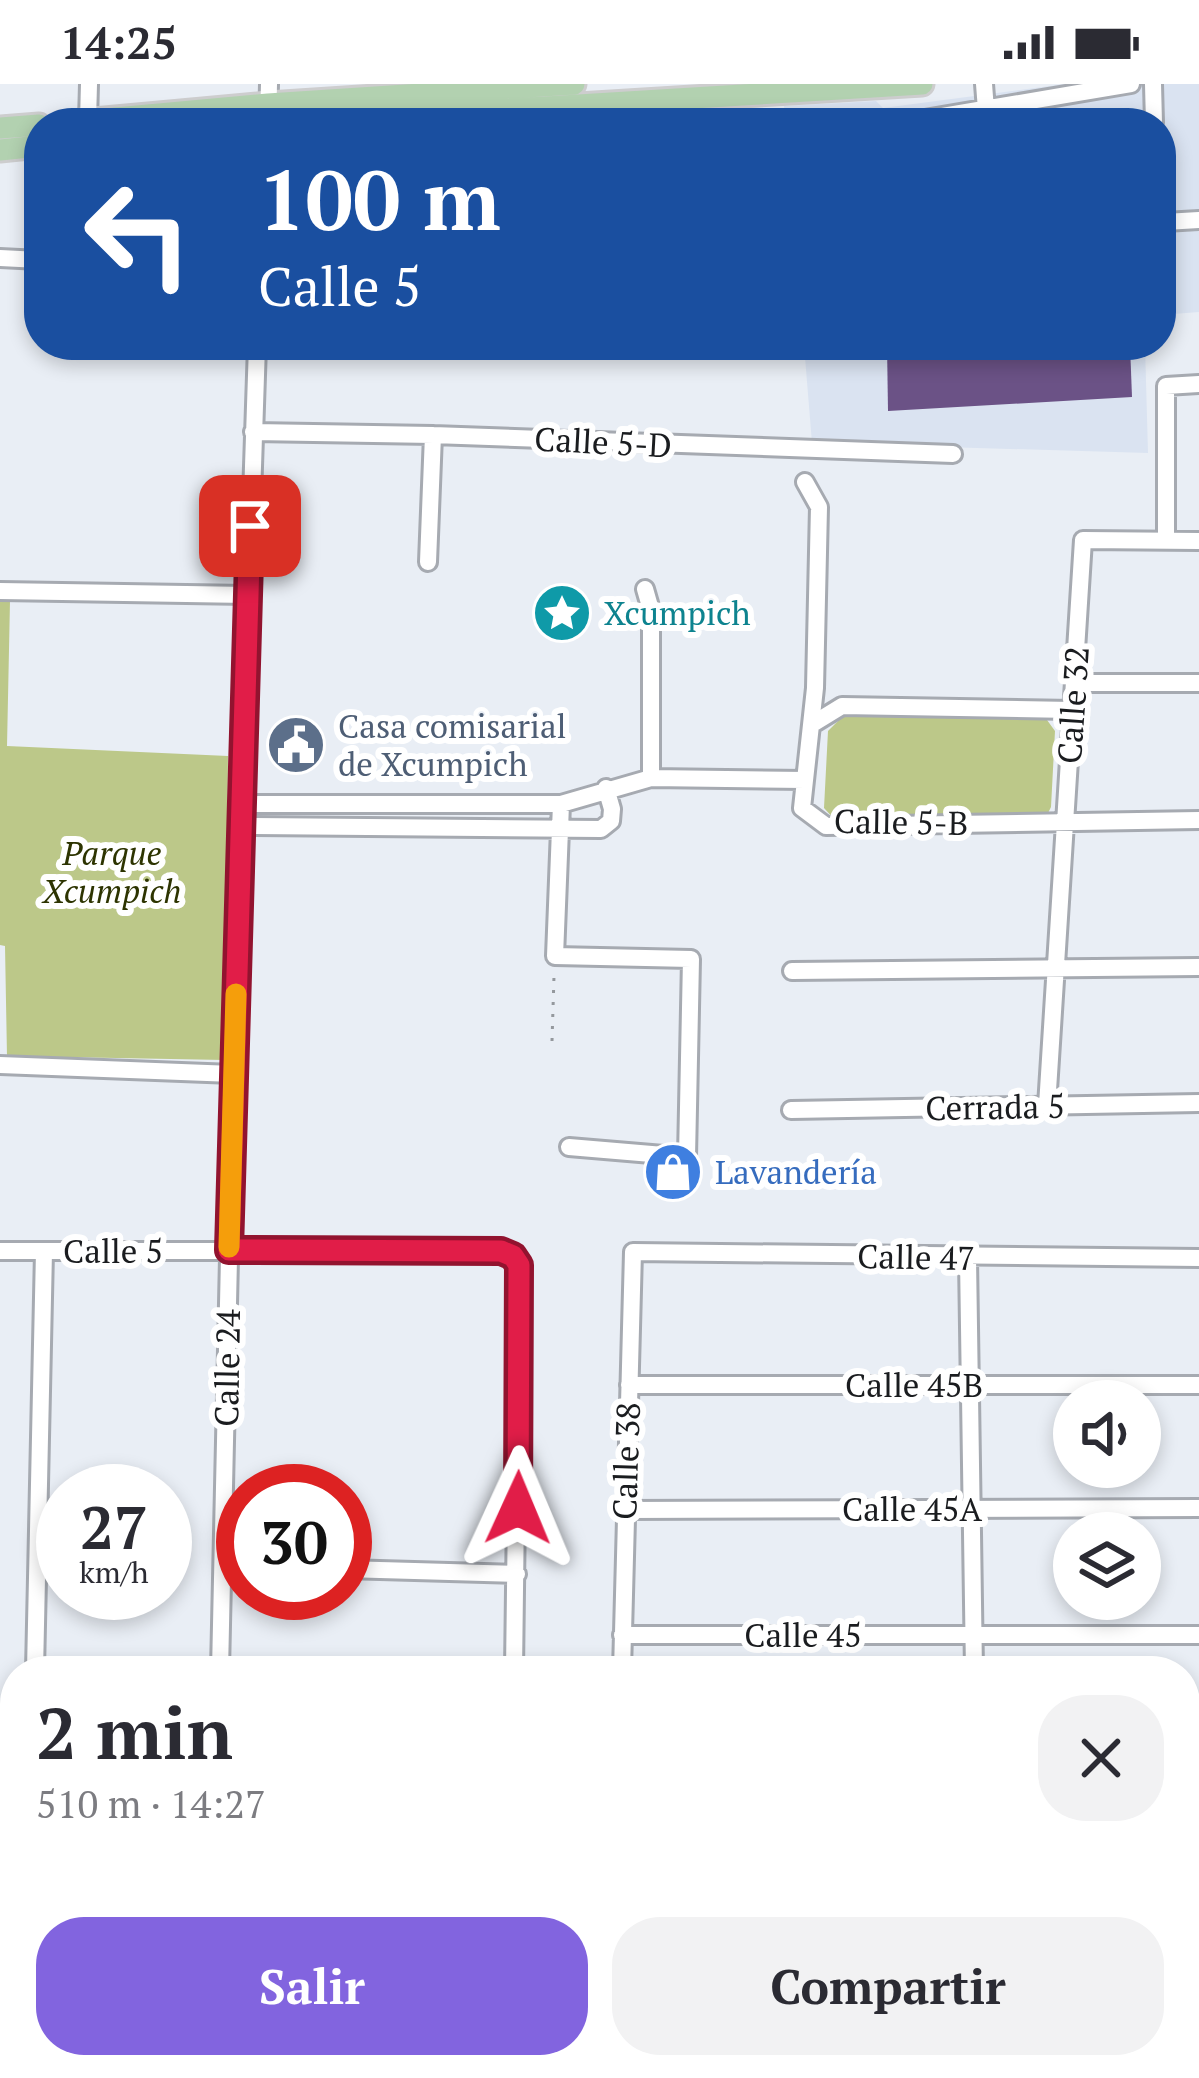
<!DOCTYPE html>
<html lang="es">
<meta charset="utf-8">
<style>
:root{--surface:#fff;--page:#f2f2f3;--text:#2b2b33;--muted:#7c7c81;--accent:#8264df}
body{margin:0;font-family:"PT Serif",serif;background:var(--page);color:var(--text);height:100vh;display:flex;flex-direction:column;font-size:45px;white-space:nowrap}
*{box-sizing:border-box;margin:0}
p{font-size:39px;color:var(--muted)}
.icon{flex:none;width:66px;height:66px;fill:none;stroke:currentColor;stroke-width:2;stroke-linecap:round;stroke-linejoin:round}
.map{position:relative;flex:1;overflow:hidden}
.sheet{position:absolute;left:0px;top:1572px;width:1200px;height:423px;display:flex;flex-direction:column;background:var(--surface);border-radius:48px 48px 0 0;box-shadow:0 6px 18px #0003}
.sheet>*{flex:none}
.banner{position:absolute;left:24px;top:24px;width:1152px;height:252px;border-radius:48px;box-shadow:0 6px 18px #0003;background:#1a4fa0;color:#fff;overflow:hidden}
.fabs{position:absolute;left:1053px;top:1296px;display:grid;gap:24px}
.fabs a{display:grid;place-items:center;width:108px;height:108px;border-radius:50%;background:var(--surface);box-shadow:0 6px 18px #0003;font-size:60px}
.speed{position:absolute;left:36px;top:1380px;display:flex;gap:24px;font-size:60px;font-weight:700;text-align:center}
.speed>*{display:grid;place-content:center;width:156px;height:156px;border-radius:50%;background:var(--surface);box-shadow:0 6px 18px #0003;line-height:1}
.speed small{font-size:30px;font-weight:400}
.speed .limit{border:18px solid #d22;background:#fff;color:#111}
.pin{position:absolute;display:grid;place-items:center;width:102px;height:102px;color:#fff;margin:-51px;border-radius:24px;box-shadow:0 6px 18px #0006}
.me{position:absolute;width:132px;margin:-66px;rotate:1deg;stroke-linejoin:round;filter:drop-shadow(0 0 9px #0008)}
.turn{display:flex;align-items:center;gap:42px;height:252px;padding:0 36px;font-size:54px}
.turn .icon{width:156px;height:156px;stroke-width:2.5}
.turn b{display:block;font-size:84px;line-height:102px}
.round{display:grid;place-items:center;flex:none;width:126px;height:126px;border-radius:48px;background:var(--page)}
.headline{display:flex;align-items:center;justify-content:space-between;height:204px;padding:0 36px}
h1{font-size:72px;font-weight:700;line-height:90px}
.action{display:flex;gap:24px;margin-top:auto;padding:24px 36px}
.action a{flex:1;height:138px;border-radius:48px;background:var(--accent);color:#fff;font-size:48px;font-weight:700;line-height:138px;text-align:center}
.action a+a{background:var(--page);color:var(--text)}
.status{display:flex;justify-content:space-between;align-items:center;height:84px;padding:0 60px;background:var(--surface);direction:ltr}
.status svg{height:33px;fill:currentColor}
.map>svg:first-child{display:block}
.built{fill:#dae3f1}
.green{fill:#bcc889}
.building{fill:#6b5286}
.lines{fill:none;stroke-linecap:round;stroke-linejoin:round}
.minor-casing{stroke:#a6aab1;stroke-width:22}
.major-casing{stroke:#cdcdce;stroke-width:27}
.path{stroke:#94989d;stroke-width:3;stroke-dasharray:3 9;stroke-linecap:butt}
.minor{stroke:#fff;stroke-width:16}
.major{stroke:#b2d1b0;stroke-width:21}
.route-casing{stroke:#92132f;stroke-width:30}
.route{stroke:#e11d48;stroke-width:21}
.slow{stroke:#f59e0b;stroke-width:21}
.labels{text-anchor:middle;stroke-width:12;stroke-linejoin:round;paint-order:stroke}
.street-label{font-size:33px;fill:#1a1c1f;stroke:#fff}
.culture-label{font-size:33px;fill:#0d838f;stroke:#fff;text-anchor:start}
.service-label{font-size:33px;fill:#4e5e75;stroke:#fff;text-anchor:start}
.park-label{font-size:33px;font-style:italic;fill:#2d3401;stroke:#fff}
.shop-label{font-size:33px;fill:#366cbe;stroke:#fff;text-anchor:start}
</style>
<div class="status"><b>14:25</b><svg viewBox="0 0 49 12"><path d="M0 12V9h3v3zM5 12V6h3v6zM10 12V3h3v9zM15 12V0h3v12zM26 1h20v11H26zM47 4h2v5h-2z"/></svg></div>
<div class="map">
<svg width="1199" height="1994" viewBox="0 0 1199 1994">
<rect width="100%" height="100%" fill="#e9eef5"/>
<path class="built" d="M1065,0h134v228l-38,3v-192h-375l-2,-17 92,-5 7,7z
M804,261h341l3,108 -336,-10z"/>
<path class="green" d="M0,517h10l-3,145 221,10 -3,304 -218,-4 -2,-110 -5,-1z
M845,630l202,6 8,11 -4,76 -3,6 -213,7 -11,-12 4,-77z"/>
<path class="building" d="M887,261h243l2,52 -244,14z"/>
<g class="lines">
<defs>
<path id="minor" d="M984,0l3,39
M1153,0l1,39
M88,37l1,-37
M268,39l1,-39
M901,39l230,-39
M1161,132l4,6 34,-2
M0,174l39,2
M253,348l180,3 520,19
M805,398l14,25 -4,181 -13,120 24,18 373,-6
M1166,456v-154l33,-2
M428,478l5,-127
M645,505l6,21v168
M0,507l248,4
M1074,599h125
M811,641l31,-19 230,4
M243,720h318
M243,742l358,3 10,-8 1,-12 -6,-21
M792,887l407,-4
M0,981l233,9
M1047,1022l36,-566 116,1
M791,1026l408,-7
M569,1063l118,10 4,-198 -136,-3 6,-152 90,-26 154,2
M0,1167h501l12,5 6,9 -5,406
M968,1174l6,413
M629,1301h570
M625,1426l574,-2
M345,1485l172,5
M622,1551h577
M35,1587l9,-420
M220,1587l13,-597 24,-729
M622,1587l11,-419 566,6
M1185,1677h14
M0,1755h15
M1185,1803h14
M0,1916l15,1
M1185,1935h14
M219,1980l2,14
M540,1980l2,14
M973,1994l1,-14"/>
<path id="major" d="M61,39l207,-19 306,-20
M282,39l640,-39
M0,44l39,-3
M0,66l39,-4"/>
</defs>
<use href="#minor" class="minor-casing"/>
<use href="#major" class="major-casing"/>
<path class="path" d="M552,957l2,-65"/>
<use href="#minor" class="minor"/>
<use href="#major" class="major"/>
</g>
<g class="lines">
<defs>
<path id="route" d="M250,442l-21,724 272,1 12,5 6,9 -1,243"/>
</defs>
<use href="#route" class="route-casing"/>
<use href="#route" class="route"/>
<path class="slow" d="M229,1163l7,-253"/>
</g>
<defs>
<symbol id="sight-disc" viewBox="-11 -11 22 22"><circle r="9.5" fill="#0f9aa8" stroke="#fff"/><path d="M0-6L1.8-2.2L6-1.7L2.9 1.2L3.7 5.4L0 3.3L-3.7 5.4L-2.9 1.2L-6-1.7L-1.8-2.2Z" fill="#fff"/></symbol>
<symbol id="civic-disc" viewBox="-11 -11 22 22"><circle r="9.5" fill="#5c6f8a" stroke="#fff"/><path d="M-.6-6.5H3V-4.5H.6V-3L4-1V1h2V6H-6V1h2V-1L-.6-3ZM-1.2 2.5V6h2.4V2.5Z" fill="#fff"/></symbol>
<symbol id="shop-disc" viewBox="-11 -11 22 22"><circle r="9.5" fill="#3f7fe0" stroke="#fff"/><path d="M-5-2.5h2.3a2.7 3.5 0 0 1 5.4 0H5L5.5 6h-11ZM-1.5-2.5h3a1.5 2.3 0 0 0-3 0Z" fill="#fff"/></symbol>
</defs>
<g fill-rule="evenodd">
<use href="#sight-disc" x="529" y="496" width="66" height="66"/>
<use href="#civic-disc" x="263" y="628" width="66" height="66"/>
<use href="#shop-disc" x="640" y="1055" width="66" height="66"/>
</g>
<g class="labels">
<g class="street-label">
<text transform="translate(603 358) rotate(3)" y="12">Calle 5-D</text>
<text transform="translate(1073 621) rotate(-86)" y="12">Calle 32</text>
<text transform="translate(901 738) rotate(1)" y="12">Calle 5-B</text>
<text transform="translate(995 1023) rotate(-1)" y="12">Cerrada 5</text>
<text x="113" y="1179">Calle 5</text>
<text transform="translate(916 1173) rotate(1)" y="12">Calle 47</text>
<text transform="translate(227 1284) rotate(-89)" y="12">Calle 24</text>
<text x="914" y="1313">Calle 45B</text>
<text transform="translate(626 1377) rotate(-88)" y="12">Calle 38</text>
<text x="912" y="1437">Calle 45A</text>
<text x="803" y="1563">Calle 45</text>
</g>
<g class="culture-label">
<text x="604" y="541">Xcumpich</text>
</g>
<g class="service-label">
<text x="338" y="654">Casa comisarial<tspan x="338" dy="38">de Xcumpich</tspan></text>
</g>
<g class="park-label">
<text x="112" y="781">Parque<tspan x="112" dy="38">Xcumpich</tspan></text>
</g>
<g class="shop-label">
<text x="715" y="1100">Lavandería</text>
</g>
</g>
</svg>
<div class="fabs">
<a><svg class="icon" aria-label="sound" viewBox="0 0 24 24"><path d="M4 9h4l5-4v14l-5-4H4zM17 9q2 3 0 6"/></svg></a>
<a><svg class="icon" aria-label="layers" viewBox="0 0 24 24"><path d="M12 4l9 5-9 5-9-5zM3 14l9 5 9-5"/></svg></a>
</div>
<div class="speed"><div>27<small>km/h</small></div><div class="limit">30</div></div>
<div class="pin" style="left:250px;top:442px;background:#d93025"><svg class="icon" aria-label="arrive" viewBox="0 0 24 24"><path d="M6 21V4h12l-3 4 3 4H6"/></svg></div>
<svg class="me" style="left:518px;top:1424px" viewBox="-20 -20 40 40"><path d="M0-17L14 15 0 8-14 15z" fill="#e11d48" stroke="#fff" stroke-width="4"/></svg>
<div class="banner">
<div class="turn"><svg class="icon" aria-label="left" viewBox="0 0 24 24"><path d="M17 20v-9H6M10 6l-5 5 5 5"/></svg><div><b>100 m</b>Calle 5</div></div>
</div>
<section class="sheet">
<div class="headline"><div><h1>2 min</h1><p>510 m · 14:27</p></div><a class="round"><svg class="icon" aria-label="close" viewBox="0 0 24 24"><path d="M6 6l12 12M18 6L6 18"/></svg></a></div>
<div class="action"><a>Salir</a><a>Compartir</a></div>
</section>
</div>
